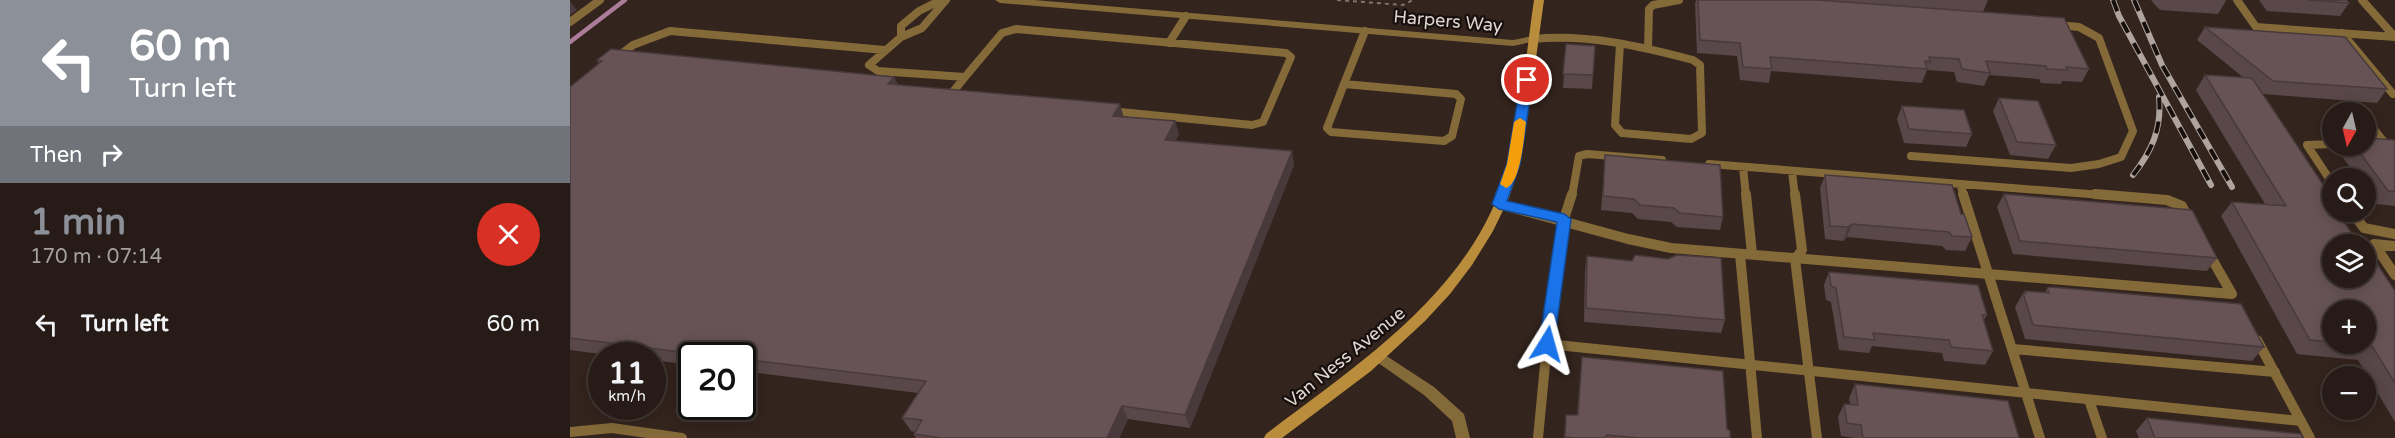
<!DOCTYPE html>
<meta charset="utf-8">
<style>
:root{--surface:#261b16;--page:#322823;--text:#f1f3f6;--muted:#a4a1a1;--line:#423935;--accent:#8c9099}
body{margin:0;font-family:"Varela Round",sans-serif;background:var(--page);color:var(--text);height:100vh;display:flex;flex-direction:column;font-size:22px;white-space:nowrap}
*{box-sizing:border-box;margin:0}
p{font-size:20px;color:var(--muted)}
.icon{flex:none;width:33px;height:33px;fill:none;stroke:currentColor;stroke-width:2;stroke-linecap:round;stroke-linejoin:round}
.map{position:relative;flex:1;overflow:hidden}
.drawer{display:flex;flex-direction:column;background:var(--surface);width:570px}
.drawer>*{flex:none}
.guide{background:#8c9099;color:#fff;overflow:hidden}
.needle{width:39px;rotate:188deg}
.controls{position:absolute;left:1752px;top:102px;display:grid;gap:12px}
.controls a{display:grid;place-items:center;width:54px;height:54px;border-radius:50%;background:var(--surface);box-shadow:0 3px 15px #0003,0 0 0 2px var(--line);font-size:30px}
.speed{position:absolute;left:18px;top:342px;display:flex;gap:12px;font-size:30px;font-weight:700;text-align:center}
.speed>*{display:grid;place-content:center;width:78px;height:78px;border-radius:50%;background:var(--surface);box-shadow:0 3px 15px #0003,0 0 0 2px var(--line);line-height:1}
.speed small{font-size:15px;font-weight:400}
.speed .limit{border:3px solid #111;border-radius:9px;background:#fff;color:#111}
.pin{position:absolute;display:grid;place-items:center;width:51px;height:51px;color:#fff;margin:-26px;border:3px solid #fff;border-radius:50%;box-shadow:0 2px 6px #0007}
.me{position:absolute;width:66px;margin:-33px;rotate:8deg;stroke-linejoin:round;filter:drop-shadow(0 0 4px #0008)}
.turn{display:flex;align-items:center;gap:21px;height:126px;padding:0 30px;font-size:27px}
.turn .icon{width:78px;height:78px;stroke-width:2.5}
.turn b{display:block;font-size:42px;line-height:51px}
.then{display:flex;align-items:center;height:57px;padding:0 30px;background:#0003;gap:12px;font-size:22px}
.round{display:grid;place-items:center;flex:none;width:63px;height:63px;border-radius:32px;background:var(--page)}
.head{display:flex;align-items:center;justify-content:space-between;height:102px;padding:0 30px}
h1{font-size:36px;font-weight:700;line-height:45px;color:var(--accent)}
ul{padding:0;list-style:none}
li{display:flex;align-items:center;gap:18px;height:78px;padding:0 30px}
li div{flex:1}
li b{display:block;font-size:22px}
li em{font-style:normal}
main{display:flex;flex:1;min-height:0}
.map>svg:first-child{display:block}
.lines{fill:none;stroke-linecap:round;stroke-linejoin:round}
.stream{stroke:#ac7c9a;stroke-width:4.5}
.path{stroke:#80736d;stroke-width:2;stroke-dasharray:4 4;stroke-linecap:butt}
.service-far1{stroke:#846939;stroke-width:8}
.service{stroke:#846939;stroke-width:10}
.minor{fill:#846939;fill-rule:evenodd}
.secondary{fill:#b98d3c;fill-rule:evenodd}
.rail-casing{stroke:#afa49e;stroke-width:6}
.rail{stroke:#160f0c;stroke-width:4;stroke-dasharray:12;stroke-linecap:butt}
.wall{fill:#594749;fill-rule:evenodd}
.shaded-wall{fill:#483a3c}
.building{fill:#675355;stroke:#483a3c;stroke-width:1.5}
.route{fill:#1a73e8;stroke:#114b97;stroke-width:1.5}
.slow{fill:#f59e0b}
.labels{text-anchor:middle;stroke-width:4.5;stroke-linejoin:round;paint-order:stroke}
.street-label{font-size:18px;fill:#e0d6d1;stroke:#160f0c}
</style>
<main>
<section class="drawer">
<div class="guide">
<div class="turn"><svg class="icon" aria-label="left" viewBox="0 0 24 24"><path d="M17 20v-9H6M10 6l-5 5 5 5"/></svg><div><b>60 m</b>Turn left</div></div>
<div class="then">Then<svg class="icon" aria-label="right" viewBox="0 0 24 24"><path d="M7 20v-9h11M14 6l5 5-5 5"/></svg></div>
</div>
<div class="head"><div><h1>1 min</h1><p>170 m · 07:14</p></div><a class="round" style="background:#d93025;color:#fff"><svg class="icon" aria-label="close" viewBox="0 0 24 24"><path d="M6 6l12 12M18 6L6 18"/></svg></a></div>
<ul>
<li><svg class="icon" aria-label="left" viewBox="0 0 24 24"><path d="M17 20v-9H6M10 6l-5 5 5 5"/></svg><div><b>Turn left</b></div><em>60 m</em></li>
</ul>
</section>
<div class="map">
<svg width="1825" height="438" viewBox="0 0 1825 438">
<rect width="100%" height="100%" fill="#33241d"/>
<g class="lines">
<path class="stream" d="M0,42l55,-42"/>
<path class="path" d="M767,0l66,5 10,-5"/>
<path class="service-far1" d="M371,0l-22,11 -18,15v11l21,-9 24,-28
M1667,0l19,27 139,10
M1792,0l33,37
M0,22l30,-22
M1772,33l51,61
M331,37l-32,28 9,6 87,6 -14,17 5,3
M963,39c55,-5 107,7 160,21l7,5 2,68 -11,6 -69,-6 -7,-8 5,-81
M599,43l17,-27
M1078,49l1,-40 4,-4 26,-5
M46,58l17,-13 37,-14 215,19
M395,77l37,-44 14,-4 270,24 5,4 -28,65 -11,3 -142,-14
M774,84l112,10 5,5 -9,37 -8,5 -113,-9 -4,-4z
M774,84l21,-53
M1762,144l-25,1 25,38
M1796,144l19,-1 -17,-21
M1341,156l160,12 28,-4 22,-7 12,-26 -34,-93 -20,-11 -22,-2
M1139,164l405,32
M1173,167l3,29
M1222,172l3,24
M1390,184l4,12
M1002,196l7,-40 8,-2 75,6"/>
<path class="service" d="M1176,194l6,60
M1225,194l7,56 -7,9 22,179
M1393,194l77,244
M1525,194l72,6 15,6 7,13
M929,204l129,35 43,9 561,46 -24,-42
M1782,212l12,16 31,6
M1825,246l-21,-2 21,31
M1170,254l17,184
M1687,340l53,98
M977,344l754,77
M1443,349l262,23
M1519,400l13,38
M0,432l42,-4 70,10
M968,438l9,-94 17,-125 8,-25"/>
<path class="minor" d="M425,0h39l479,40 20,-4 5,3 -2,2 -23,5 -513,-43z
M809,351l55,36 30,27 6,24h-14l-4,-17 -28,-26 -50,-35 -2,-4 2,-4z"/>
<path class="secondary" d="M964,0h10l-14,102 -10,61 -11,35 -16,33 -21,34 -22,29 -25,27 -54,50 -89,67h-18l2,-4c97,-74 211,-146 243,-272 13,-53 17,-108 25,-162z"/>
<defs>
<path id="rail" d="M1543,0l6,16 92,169
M1564,0l28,65 70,122
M1563,175c19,-24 29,-47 26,-78"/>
</defs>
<use href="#rail" class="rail-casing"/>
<use href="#rail" class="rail"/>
</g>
<path class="wall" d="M1126,0h292l-5,12 106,57 -7,13 -20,-1 -1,3 -20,-1 -2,-4 -50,-4 -5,11 -27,-4 -3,-10 -27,-2 -5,13 -151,-12 -2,12 -29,-3 -3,-24 -40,-3 -2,-49z
M1581,0h74l1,1 -8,13 -58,-4 -6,-6z
M1689,0h88l2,3 -9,13 -73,-5z
M1635,27l182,62 -10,14 -114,-9 -2,-2 71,106 -2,2 25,38 40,53v131l-37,-62 -61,-6 -76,-138 11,-14 33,2 -69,-114 9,-15 39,3 -47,-38zM1762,310l34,34h-34z
M996,44l29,2 -3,43 -29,-1z
M27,60l297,17 4,8 226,32 51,4 4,13 -4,7 119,24 -104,263 -62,-9 -9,19h-203l-2,-4 1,-2 -4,-1 -9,-13 16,-25 -176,-22v-15h-50v9l-40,-5v-4h-37l-45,-6v-263l29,-23z
M1429,98l57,47 -8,14 -38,-4 -17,-44z
M1332,106l70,28 -6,13 -62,-4 -7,-24z
M1825,140v66l-19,-2 -10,-15v-11h-8l-17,-23 7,-9h18z
M1035,155l118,62 -3,13 -43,-3 -6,-5 -33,-3 -6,-6 -31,-3z
M1255,175l136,39 11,23 -7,14 -19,-1 -4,-4 -95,-9 -4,4 -18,-2 -5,-51z
M1434,194l213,64 -10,13 -194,-17 -16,-47z
M1017,256l138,64 -4,13 -137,-11 1,-52z
M1259,272l158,43 -3,5 9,31 -8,14 -41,-4 -2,-8 -70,-7 -3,7 -30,-3 -8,-48 -5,-2 -2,-15z
M1477,288l217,59 -12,14 -227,-22 -10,-32 8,-14h1l1,-2 20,2z
M1012,357l145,72 3,9h-166l2,-23h11z
M1285,384l164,54h-164l-14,-2 -3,-19 6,-13h6l-1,-6z
M1577,418l156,20h-164l-3,-7z"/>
<path class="shaded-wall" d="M0,1l7,9 -7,5z
M324,77l7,13 -13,-6z
M550,104l4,14 -11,-2z
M605,121l4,13 -10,19 -4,-13z
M722,151l2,14 -104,263 -5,-13z
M1282,224l-5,13 -4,4 5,-14z
M552,406l6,13 -9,19h-12z"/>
<path class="building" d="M1128,0h119l247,18 25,51 -23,-2 1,3 -20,-1 -1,-3 -60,-5 4,12 -28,-4 -3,-10 -30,-2 1,5 -5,-1 2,8 -157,-12 2,12 -29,-2 -3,-24 -40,-3z
M1738,0h39l2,3z
M1635,27l140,10 42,52 -114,-8z
M996,44l29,2 -2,29 -30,-1z
M41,49l283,28 -6,7 232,20 -7,12 62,5 -10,19 127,11 -107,264 -63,-9 -15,32h-166l-27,-4 8,-14 -20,-2 24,-37 -184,-22v-3h-30l-142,-18v-251l32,-26 -5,-1z
M1635,75l47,3 80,120 -4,-1 4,8v7h5l18,26 5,1 4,5h-32v34h34v-31l29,44v92l-23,-37 -25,-2h19v-34h-34v32l-22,-2 -78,-138 54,4z
M1429,98l39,3 18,44 -39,-3z
M1332,106l62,4 8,24 -63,-5z
M1796,138l29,2v51h-7l-33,-45h11z
M1035,155l115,10 3,52 -43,-4 -6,-5 -34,-3 -6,-6 -31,-3z
M1255,175l127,10 9,29h3l8,23 -20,-1 -3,-4 -97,-8 -4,3 -18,-1z
M1434,194l188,16 25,48 -197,-17z
M1065,255l33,4 9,-4 44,3 4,62 -139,-12 1,-52 45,5z
M1259,272l149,13 9,30h-5l11,36 -42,-4 -2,-7 -76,-7 2,7 -31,-3 -8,-49 -5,-2z
M1481,287l190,17 23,43 -231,-22 -10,-32h3l-1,-2 24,2 -2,-5z
M1012,357l141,14 4,58 3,2v7h-90l-33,-3 -3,3h-28l-11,-1 1,-22h12z
M1285,384l153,17 11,37h-156l-2,-13 -14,-2 -3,-19 14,1z
M1577,418l154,16 2,4h-148z"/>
<path class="route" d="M957,77l6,3 -13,84 -13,37 57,13 7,5 -17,125 -2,5h-11l-2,-5 18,-122 -58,-13 -7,-5 15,-40 14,-84z"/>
<path class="slow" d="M950,118l6,4c-2,14 -5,62 -20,66l-6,-4 7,-20 7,-42z"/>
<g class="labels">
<g class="street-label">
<text transform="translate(878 21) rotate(5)" y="6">Harpers Way</text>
<text transform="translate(775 357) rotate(-39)" y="6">Van Ness Avenue</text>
</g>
</g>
</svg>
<div class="controls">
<a><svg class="needle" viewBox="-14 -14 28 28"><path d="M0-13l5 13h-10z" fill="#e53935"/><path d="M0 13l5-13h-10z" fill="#a4a1a1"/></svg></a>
<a><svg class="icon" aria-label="search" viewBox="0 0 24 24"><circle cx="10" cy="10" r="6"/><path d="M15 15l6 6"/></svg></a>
<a><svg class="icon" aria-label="layers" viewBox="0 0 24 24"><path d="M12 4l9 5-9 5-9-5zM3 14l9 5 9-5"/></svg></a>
<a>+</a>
<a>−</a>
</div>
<div class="speed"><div>11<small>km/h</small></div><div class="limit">20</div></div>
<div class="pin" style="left:957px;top:80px;background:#d93025"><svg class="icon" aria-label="arrive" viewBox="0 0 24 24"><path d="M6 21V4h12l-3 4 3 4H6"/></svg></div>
<svg class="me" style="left:977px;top:344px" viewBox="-20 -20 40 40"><path d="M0-17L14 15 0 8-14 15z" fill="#1a73e8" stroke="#fff" stroke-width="4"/></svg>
</div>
</main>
